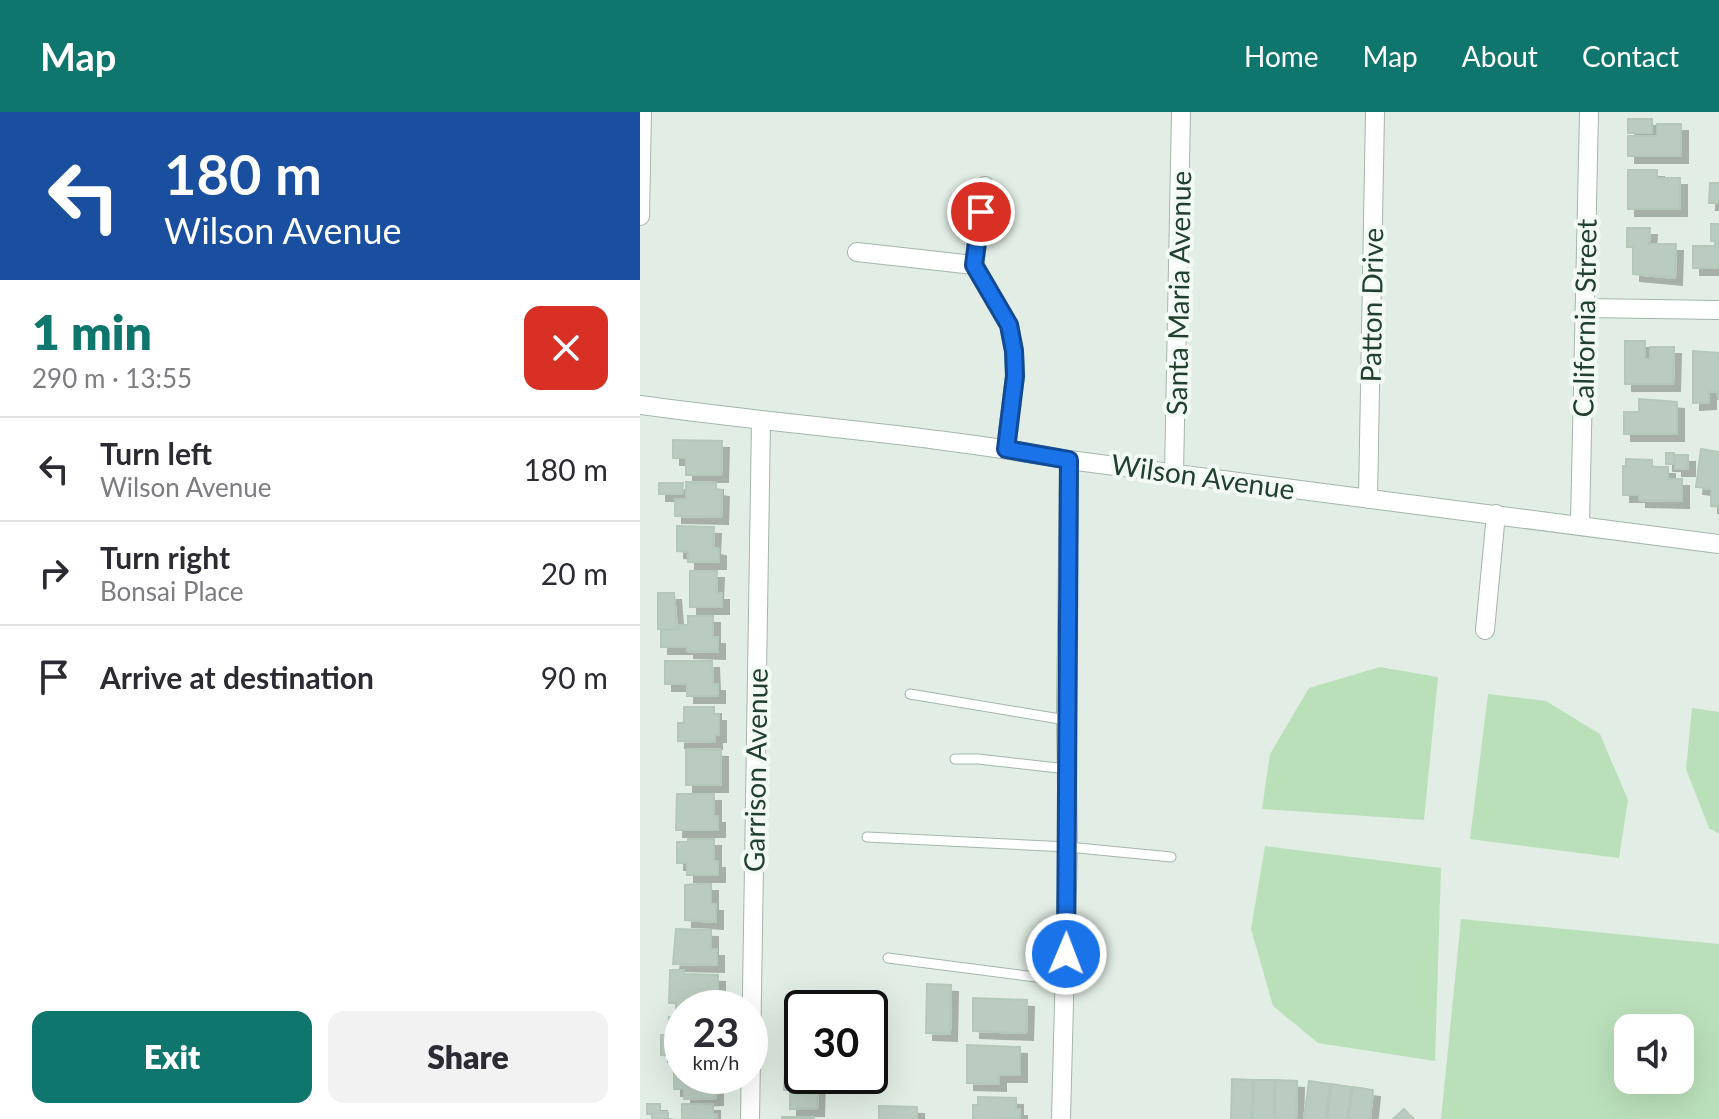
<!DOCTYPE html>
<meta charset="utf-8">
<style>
:root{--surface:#fff;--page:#f2f2f3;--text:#2b2b33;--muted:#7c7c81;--line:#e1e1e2;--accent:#0f766e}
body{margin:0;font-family:Lato,sans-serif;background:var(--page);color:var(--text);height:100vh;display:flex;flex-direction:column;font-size:30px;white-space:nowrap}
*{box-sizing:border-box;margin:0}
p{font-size:26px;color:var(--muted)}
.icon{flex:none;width:44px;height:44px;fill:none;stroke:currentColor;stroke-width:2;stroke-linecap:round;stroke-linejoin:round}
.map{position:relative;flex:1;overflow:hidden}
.side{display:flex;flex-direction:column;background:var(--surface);width:640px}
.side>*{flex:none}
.top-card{background:#1a4fa0;color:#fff;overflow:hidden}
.tools{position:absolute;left:974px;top:902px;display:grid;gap:16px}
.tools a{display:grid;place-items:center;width:80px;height:80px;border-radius:16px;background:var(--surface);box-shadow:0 8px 32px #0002;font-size:40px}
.speed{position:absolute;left:24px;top:878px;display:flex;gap:16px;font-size:40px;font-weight:700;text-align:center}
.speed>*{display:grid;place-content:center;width:104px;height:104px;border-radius:50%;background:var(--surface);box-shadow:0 8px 32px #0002;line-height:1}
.speed small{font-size:20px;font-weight:400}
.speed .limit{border:4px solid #111;border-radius:12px;background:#fff;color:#111}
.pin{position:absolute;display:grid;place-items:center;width:68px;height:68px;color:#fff;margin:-34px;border:4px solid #fff;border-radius:50%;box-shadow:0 2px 8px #0007}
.me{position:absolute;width:88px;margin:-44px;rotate:1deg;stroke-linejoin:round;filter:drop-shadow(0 0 6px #0008)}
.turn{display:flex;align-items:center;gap:28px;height:168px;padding:0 32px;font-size:36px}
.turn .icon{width:104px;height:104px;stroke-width:2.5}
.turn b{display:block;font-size:56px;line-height:68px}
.round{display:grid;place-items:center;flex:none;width:84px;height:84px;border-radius:16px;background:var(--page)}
.summary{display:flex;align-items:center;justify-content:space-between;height:136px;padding:0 32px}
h1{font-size:48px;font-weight:800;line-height:60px;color:var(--accent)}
.action{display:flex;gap:16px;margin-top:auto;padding:16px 32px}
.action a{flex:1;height:92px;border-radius:16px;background:var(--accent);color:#fff;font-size:32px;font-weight:800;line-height:92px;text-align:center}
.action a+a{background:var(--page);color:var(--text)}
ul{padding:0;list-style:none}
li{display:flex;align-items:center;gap:24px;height:104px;padding:0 32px;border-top:2px solid var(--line)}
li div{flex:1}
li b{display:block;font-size:30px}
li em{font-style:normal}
header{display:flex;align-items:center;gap:48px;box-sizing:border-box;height:112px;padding:0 40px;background:var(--accent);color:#fff}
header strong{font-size:38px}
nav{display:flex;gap:44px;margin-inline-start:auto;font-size:28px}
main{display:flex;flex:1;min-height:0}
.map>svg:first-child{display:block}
.green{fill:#bae0ba;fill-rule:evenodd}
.building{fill:#baccc0;stroke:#b4c8ba;stroke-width:2;filter:url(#shadow)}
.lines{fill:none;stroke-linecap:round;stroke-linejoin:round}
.service-casing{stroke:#a4b6ab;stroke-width:11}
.minor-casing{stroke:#a4b6ab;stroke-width:20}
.service{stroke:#fff;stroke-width:9}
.minor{stroke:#fff;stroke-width:18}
.route-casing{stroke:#114b97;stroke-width:20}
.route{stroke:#1a73e8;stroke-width:14}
.labels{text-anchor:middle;stroke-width:8;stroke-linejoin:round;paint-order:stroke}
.street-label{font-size:28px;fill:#21402f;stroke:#f3faf5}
</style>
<header>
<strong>Map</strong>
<nav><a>Home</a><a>Map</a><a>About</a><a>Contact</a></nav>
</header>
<main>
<section class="side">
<div class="top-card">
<div class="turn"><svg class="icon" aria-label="left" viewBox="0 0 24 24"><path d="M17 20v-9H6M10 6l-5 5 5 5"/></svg><div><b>180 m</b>Wilson Avenue</div></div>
</div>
<div class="summary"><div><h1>1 min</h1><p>290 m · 13:55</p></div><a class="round" style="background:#d93025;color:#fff"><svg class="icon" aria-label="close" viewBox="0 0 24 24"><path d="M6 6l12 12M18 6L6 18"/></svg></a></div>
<ul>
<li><svg class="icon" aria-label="left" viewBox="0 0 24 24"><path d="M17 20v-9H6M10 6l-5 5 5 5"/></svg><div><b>Turn left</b><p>Wilson Avenue</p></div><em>180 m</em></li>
<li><svg class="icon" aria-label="right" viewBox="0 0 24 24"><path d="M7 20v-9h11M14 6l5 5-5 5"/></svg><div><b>Turn right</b><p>Bonsai Place</p></div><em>20 m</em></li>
<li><svg class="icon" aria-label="arrive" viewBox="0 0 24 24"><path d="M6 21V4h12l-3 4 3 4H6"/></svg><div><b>Arrive at destination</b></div><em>90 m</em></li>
</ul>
<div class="action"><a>Exit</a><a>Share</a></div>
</section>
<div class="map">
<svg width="1079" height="1007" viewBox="0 0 1079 1007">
<defs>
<filter id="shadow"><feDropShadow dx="7" dy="7" stdDeviation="0" flood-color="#0004"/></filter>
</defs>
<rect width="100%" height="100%" fill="#e2eee5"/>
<path class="green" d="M740,555l58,10 -14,143 -162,-11 8,-55 39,-66z
M848,582l58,7 54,33 28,66 -9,58 -149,-19z
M1052,596l27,4v122l-10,-6 -23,-59z
M625,734l176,22 -6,193 -117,-18 -45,-37 -22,-77z
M821,807l258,25v175h-278zM988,916h52v52h-52z"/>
<path class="building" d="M988,7h24v14h-24z
M1017,12h24v32h-53v-20h29z
M988,58h29v8h23v31h-52z
M1070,71h9v20h-10z
M1071,112h8v44h-26v-22h22v-5h-4z
M987,116h23l-1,16h27l-1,34 -42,-4v-27h-6z
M985,229h20v18h5v-12h24l-1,37h-48z
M1053,239l26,2v46l-2,-7h-8v10l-16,1z
M999,287l38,3v32h-53v-22h15z
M33,328l49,1 -1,34h-35v-17h-13z
M1061,337l18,3v55l-8,-1v-17l-15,-2z
M1026,341h8l1,11h-9z
M1035,343h13v14h-13z
M986,347l26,1v7h16v12h14v22l-43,-1v-5h-16v-29h3z
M46,370l30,1v6l6,1 -1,27 -46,-1v-17h11z
M19,371h24l-1,11h-23z
M37,414l37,1 -1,21 6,1v13h-31v-10l-11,-1z
M50,459h27l-1,22h6v14h-32z
M18,481h16l3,36h-19z
M48,504h25v21h5v15l-31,-1v-4h-26v-17h18v-5h9z
M25,549h47l1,23h5v12h-31v-12h-22z
M44,595h30v7h5v21h-4v7l-37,-1v-18h6z
M46,637l35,1v35h-35z
M37,682h37v22h4v14h-42z
M48,727h26v22h4v14h-31v-12h-10v-21h11z
M59,772h12v20h5v18l-31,-2v-35z
M36,817l35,1v19h6v16l-44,-1z
M30,858h14v4l34,1v33l-42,2v-7h-7z
M287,872l24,1 -1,49 -24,-1z
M333,886l54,2 -1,33 -53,-2z
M29,905h13v39l-21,-1v-20h7z
M147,913h15v40h-11v-20h-5z
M327,933l53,2v28h-21v9l-32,-1z
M34,960h8v4h29v8h5v14l-32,1v-10h-10z
M145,961l33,3 -1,33h-27v-19h-6z
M592,967l20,1 -1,39h-20z
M614,968h20v39h-21z
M636,968l21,1 -1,38h-21z
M669,969l21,3 -5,35h-21z
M692,972l19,3 -4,32h-20z
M713,975l20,3 -3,29h-21z
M338,985l38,1v11h4v9l-47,1v-14h5z
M7,992h13v8l8,1v6h-16v-5h-5z
M42,992h31v10l4,1v4h-35z
M239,994l38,1v12h-38z
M764,997l9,10h-20z
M142,1005h32v2h-32z"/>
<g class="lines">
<defs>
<path id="service" d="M270,582l156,26
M315,647h23l89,10
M227,725l201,10 103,10
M248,846l178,23"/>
<path id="minor" d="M345,74l-11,79 35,60 5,26 1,25 -9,73
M0,104l2,-104
M217,140l117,13
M946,196l133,2
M0,293c143,20 287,29 429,55l650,84
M534,361l7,-361
M728,387l7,-387
M940,412l9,-412
M845,518l11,-116
M110,1007l11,-697
M421,1007l7,-272 -2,-127 3,-260"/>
</defs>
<use href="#service" class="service-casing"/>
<use href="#minor" class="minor-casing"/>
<use href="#service" class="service"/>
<use href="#minor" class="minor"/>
</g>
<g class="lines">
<defs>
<path id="route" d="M341,100l-7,53 35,60 5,26 1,25 -9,73 63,11 -3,494"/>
</defs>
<use href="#route" class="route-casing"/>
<use href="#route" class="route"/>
</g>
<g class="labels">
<g class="street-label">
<text transform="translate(539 181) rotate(-89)" y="10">Santa Maria Avenue</text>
<text transform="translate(732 193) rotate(-89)" y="10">Patton Drive</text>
<text transform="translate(945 206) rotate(-89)" y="10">California Street</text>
<text transform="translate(563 365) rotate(8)" y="10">Wilson Avenue</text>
<text transform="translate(116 658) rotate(-89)" y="10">Garrison Avenue</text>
</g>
</g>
</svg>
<div class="tools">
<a><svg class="icon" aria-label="sound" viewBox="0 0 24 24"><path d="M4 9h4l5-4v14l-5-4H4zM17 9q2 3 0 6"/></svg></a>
</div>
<div class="speed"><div>23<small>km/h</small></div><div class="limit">30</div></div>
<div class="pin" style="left:341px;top:100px;background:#d93025"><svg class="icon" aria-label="arrive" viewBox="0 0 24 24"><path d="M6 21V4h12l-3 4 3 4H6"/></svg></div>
<svg class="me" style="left:426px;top:842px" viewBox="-20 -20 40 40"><circle r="17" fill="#1a73e8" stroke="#fff" stroke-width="3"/><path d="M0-11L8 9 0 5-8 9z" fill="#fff"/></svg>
</div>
</main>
